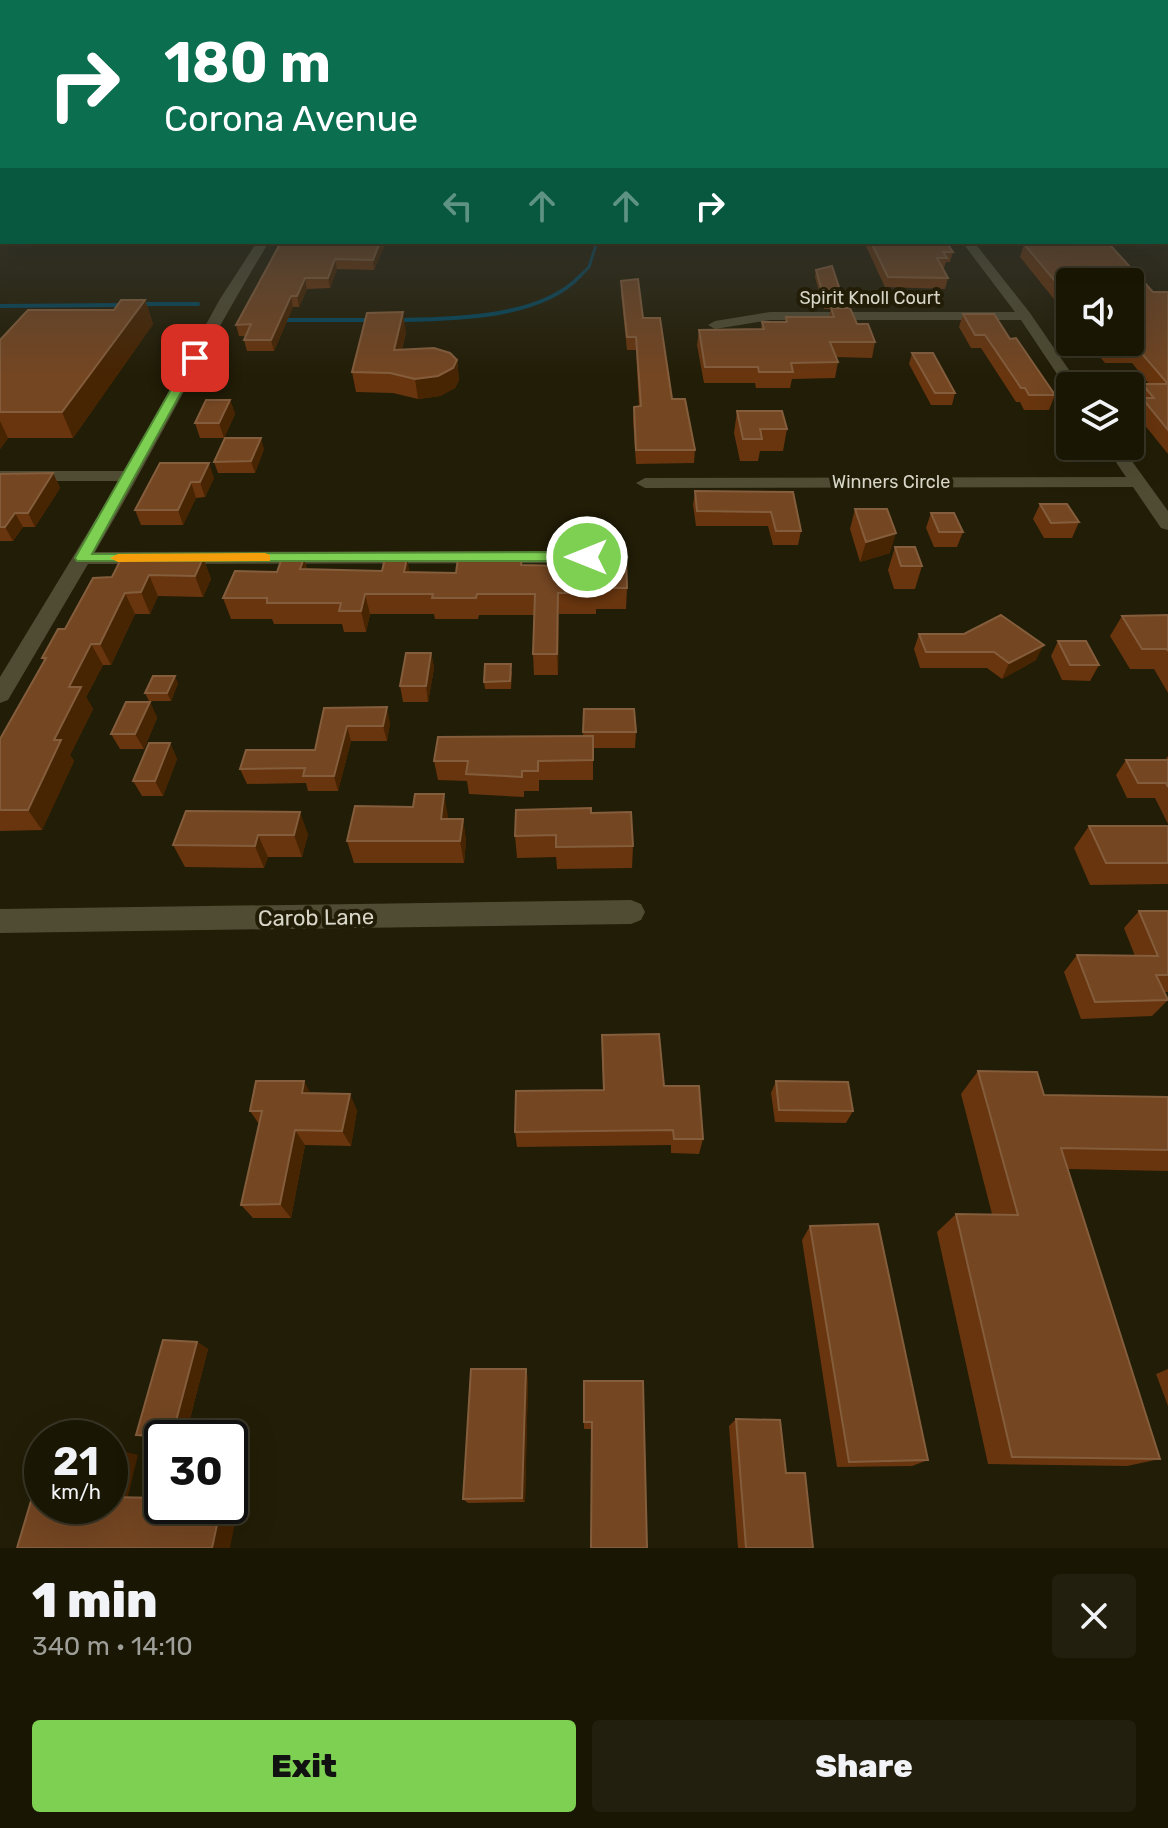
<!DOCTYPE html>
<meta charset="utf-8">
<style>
:root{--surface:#1a1604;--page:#231f0e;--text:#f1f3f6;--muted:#9f9f9a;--line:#383526;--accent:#7ed053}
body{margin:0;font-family:Rubik,sans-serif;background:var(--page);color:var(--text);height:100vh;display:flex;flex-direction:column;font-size:30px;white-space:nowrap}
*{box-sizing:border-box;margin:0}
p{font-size:26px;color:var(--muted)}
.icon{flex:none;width:44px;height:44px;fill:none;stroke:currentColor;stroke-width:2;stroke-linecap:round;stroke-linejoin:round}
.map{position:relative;height:1548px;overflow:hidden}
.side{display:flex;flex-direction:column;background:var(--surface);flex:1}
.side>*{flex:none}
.hud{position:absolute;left:0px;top:0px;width:1168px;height:244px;box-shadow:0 8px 32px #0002,0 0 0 2px var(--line);background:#0b6e4f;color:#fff;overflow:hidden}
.fabs{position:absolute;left:1056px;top:268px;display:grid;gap:16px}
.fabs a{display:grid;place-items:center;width:88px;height:88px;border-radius:8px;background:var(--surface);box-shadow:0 8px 32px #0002,0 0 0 2px var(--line);font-size:40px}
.speed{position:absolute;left:24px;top:1420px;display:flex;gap:16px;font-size:40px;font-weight:700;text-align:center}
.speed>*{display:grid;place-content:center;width:104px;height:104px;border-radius:50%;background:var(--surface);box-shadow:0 8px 32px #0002,0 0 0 2px var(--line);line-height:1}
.speed small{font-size:20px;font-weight:400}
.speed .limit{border:4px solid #111;border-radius:12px;background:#fff;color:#111}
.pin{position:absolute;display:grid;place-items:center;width:68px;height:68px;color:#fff;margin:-34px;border-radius:16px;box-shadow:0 4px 12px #0006}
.me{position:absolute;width:88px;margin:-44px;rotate:270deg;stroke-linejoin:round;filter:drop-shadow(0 0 6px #0008)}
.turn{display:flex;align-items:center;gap:28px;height:168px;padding:0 32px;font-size:36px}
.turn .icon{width:104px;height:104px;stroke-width:2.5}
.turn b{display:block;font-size:56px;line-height:68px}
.lanes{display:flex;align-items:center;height:76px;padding:0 32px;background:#0003;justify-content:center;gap:40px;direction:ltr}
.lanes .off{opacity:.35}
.round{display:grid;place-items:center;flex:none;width:84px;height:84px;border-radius:8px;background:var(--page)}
.summary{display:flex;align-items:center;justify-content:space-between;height:136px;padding:0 32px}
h1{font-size:48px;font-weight:800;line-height:60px}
.primary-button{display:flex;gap:16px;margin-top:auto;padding:16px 32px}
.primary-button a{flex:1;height:92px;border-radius:8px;background:var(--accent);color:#111;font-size:32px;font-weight:800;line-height:92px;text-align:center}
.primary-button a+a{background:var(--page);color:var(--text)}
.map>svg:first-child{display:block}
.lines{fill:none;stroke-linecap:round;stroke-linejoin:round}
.stream-far1{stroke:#04475d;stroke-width:3}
.stream{stroke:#04475d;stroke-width:4}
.minor{fill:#504c33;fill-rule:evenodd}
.wall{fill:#68350e}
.shaded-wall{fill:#472402}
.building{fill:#744622;stroke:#845d3c;stroke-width:2}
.route{fill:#7ed053;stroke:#528736;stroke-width:2}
.slow{fill:#f59e0b}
.labels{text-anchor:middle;stroke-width:8;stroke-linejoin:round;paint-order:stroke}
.far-street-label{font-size:18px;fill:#d8d6c8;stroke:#221d06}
.street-label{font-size:22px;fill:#d8d6c8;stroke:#221d06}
</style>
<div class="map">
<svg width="1168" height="1548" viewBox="0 0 1168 1548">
<rect width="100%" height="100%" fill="#221d06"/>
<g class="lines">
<path class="stream-far1" d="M578,278l11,-11 8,-25"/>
<path class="stream" d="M140,304h58
M0,306l123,-1
M281,320h91
M397,320c55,-1 143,-1 183,-44"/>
<path class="minor" d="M257,242h12c-62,101 -114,208 -174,310l524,-1 10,6 -10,6 -531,1 -80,136 -8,3v-26l119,-196h-119v-10h125l95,-172z
M962,242h12l56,71 50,73 -13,3 -46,-69h-251l-55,9 -7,-4 7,-4 55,-9h245z
M1105,446h16l47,65v19l-7,-2 -28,-41 -488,1 -9,-5 9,-5 481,-1z
M631,900l10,4 4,8 -4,8 -10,4 -631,9v-24z"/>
</g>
<path class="wall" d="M281,242h105l-12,28 -37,-1 -7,19 -23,1 -8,18h-6l-19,44h-27l-3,-11 2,-4h-7l-3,-11z
M864,242h82l7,10 -3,10h-4l-2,6h-2l6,10 -3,11 -60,-2z
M1024,244l129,48h15v162l-33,-41 4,-9 -4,-5 7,-15h7l-17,-21h-27l-17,-21h42l-60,-60v37l-50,-62z
M816,270l28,32 -2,6 33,34 -3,16 -36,-1 2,5 -3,16 -43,1 -2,9h-34l-1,-5h-51l-7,-38 2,-15 62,-1 1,-7h23l1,-5h43l2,-8h-7l-9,-32z
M621,281l22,37 29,81 23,51 -1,13 -58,1 -3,-44 1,-13h5l-3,-57h-9l-6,-56z
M145,300l8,24 -80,114h-65l-8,11v-109l114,-30z
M963,314l47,25 45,56 -6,15h-25l-4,-8h-4l-35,-54h-10l-12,-21z
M406,332l-4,18 55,10 2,20 -4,8 -15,8 -22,3 -25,-6 -37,-1 -4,-20z
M912,353l43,40 -3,12h-21l-22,-41z
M230,400l5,14 -11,24h-24l-5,-15z
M737,411l50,18 -4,22h-23l-2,10h-18l-6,-28z
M264,449l-9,24h-37l-4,-11z
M160,463l54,15 -9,19 -9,1 -13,27h-42l-6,-15z
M53,473l7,15 -25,39h-12l-10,14h-13v-67z
M695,491l98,1 8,39 -3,14h-25l-5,-19h-72l-3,-21z
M1040,504l39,18 -7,16h-28l-11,-19z
M855,509l35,44 -30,9 -10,-33z
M931,513l32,19 -6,15h-23l-8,-19z
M895,547l27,19 -7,23h-21l-6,-19z
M203,558l8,21 -8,18 -45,-1 -8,18h-15l-24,51h-8l-17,32 7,12 -23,46 4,6 -32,69 -42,1v-92l44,-78 -2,-3 23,-29 47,-52z
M304,558l3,11 149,4 66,-8 105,23 -1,21h-30v5h-37l-1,61h-24l-1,-21 1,-39h-55l-1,4h-43l-1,-5h-64l-4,18h-22l-2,-8h-68l-2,-5h-41l-8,-21z
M1168,615v78l-14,-24h-24l-20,-33 12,-20z
M919,634l117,26 -34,19 -15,-11h-67l-6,-19z
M1058,641l41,24 -9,16 -28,-1 -11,-24z
M431,653l3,15 -6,34h-25l-3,-16z
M512,671l-1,18h-26l-1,-7z
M178,683l-7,18h-22l-4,-8z
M150,702l7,16 -13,31h-24l-9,-15z
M324,708l66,15 -3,18h-36l-13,50h-30l-2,-8 -59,1 -7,-15 75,-19z
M584,709l52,23 -1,16h-42v32h-54v11h-15v6l-55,-3 -2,-13 -29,-1 -4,-19 149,-25z
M170,743l7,16 -14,37h-21l-9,-15z
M1168,756v68l-13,-26h-28l-11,-23 10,-15h39z
M186,811l122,23 -6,23h-34l-4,11 -79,-1 -12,-22z
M591,813l42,33 -1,22 -75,1 -1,-12 -39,1 -2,-22z
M448,816v3h15l3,22 -2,22h-110l-7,-22z
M1089,826h79v58l-78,1 -16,-37z
M1139,911h29v81h-4l4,8 -16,16 -71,3 -17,-47 13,-17 58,1 -11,-28z
M602,1035l62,51 39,53 -4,15 -28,-1v-8l-154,2 -2,-15 88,-42z
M978,1071l66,24 124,2v74l-100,-2 92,290 -33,7 -139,-2 -51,-232 19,-18h36l-31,-120z
M776,1081l77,30 -7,12 -71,-1 -4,-29z
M311,1094l46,16 -6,36 -46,-1 -14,73h-38l-12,-13 18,-81 -9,-13z
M810,1226l118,234 -16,6 -75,1 -35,-227z
M197,1342l11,7 -23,89 -36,1 -13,-4z
M1168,1369v37l-12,-32z
M528,1378l-3,124 -57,1 -5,-4z
M584,1381l63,167 -55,-119h-8z
M736,1419l50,54 27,75h-75l-9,-122z"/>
<path class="shaded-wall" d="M380,242h6l-12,28 -1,-10z
M335,259l2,10 -7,19 -2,-10z
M305,278l2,11 -8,18 -2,-11z
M291,296l2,11 -19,44 -3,-11z
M145,300l8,24 -80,114 -11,-26z
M403,312l3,20 -9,38 -3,-20z
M457,360l2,20 -4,8 -15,8 -22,3 -3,-20z
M230,400l5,14 -11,24 -5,-15z
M0,421l8,17 -8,11z
M261,438l3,11 -9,24 -4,-12z
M209,463l5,15 -9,19 -5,-15z
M53,473l7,15 -25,39 -7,-14z
M191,482l5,16 -13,27 -5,-15z
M15,513l8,14 -10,14 -8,-14z
M896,533l-6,20 -30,9 6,-20z
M203,558l8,21 -8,18 -8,-21z
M304,558l5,21 -9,-10z
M407,558l4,20 -7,-6z
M149,575l9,21 -8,18 -9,-22z
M125,593l10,21 -24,51 -11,-21z
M558,593l1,21 -1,61 -1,-21z
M365,594l5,20 -4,18 -5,-21z
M91,644l12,21 -17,32 7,12 -23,46 4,6 -32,69 -14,-20 26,-70 15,-53z
M1044,645l-8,15 -34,19 7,-16z
M431,653l3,15 -6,34 -2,-16z
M175,676l3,7 -7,18 -4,-8z
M150,702l7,16 -13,31 -9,-15z
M387,707l3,16 -3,18 -4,-15z
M347,726l4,15 -13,50 -4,-15z
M170,743l7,16 -14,37 -8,-15z
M444,794l4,22 -3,25 -4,-22z
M300,812l8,22 -6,23 -8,-22z
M463,819l3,22 -2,22 -4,-22z
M258,835l10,22 -4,11 -9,-22z
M304,1081l9,17 -11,-5z
M350,1094l7,16 -6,36 -9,-15z
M295,1130l10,15 -14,73 -11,-14z
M197,1342l11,7 -23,89h-9l-4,-2z
M526,1369l2,9 -3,124 -3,-4z
M118,1450l20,5 -11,45 -17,-3v-18z
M230,1460l16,6 -16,82h-18l9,-42h9z"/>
<path class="building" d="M1166,158h2v52h-2z
M281,242h99l-7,18 -38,-1 -7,19h-23l-8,18h-6l-20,44h-27l7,-16 -15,1z
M871,242h75l7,10h-10l4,6h-10l11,20 -60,-1z
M1024,244l86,1 43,47h15v92l-30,-35 -27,-1 -5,-6h24v-60h-60v17z
M832,266l12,36h-19l-9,-32z
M638,279l5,39h17l12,81h13l10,51h-59l-2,-43 7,-1 -5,-69h-9l-6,-56z
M121,300h24l-83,112h-62v-72l28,-30h86z
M831,308h19l7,16h11l7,18h-45l8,20 -47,1 2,9h-34l-1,-5h-53l-6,-37 65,-1 -2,-7h25l-1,-5h48z
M403,312l-9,38 40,-2 16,5 7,7 -4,8 -15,8 -23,3 -25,-6 -38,-1 15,-59z
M963,314h31l16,25 6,-1 39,57h-26l-4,-7h-4l-36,-53h-10z
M912,353h21l22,40h-20z
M1142,384h26v46l-26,-32h12z
M206,400h24l-11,23h-24z
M737,411h45l5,18h-27l2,10h-19z
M225,438h36l-10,23 -37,1z
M160,463h49l-9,19h-9l-13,28h-43z
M53,473l-25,40h-13l-10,14h-5v-53z
M695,491l98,1 8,39h-25l-5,-19 -74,-1z
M1040,504h27l12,18 -28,1z
M855,509h32l9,24 -30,9z
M931,513h23l9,19h-24z
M895,547h20l7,19h-21z
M522,556l-1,9 84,2v-10h21l1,31h-31v5h-38l-1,61h-24l2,-60h-58l-1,4h-44l1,-4h-68l-4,17h-22l2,-8h-74v-5h-44l12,-27 42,1 5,-14h22l-4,11 82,2 3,-13h22l-3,14 52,1 2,-15z
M203,558l-8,18 -46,-1 -8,17 -16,1 -25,51h-9l-22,43h12l-27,53h7l-33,70h-28v-71l46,-81h-4l16,-29h7l28,-51 19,-1 9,-18z
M1001,615l43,30 -35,18 -15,-11h-68l-7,-18h45z
M1168,615v36l-1,-2h-25l-20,-33z
M1058,641h28l13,24h-29z
M406,653h25l-5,33h-26z
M485,664h26l-1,17 -26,1z
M153,676h22l-8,17h-22z
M126,702h24l-15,32h-24z
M387,707l-4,19h-36l-13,50h-31l2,-8 -65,1 6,-19h69l9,-42z
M584,709h50l2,23h-53z
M593,736v24l-55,1v10h-16v6l-56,-3 2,-13h-34l4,-24z
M149,743h21l-15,38h-22z
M1126,760h42v27l-2,-4h-28z
M415,794h29l-3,25h22l-3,22h-113l8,-35 58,1z
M591,808v5l40,-1 2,34 -77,1v-12l-41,1 1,-26z
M186,811l114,1 -6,23h-36l-3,11 -82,-1z
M1089,826h79v37h-62z
M1139,911h29v64h-12l12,25 -73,2 -18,-47 81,1z
M659,1034l5,52h35l4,53h-29l-1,-9 -158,2 1,-41 88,-1 -2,-55z
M978,1071l59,1 7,23 124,2v53l-107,-2 99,311 -148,-2 -56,-243 62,1z
M256,1081h48l-2,12 48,1 -8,37 -47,-1 -15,74 -39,1 21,-94h-12z
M776,1081l72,1 5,29 -74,-1z
M878,1224l50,236 -79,2 -39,-236z
M163,1340l34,2 -25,94 -36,-1z
M471,1369h55l-4,129 -59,1z
M584,1381h59l4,167h-56l1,-126h-8z
M736,1419l44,1 6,53h19l8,75h-67z
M110,1450h8l-8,29z
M42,1464v42h68v-9l52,1v8h59l-9,42h-195z"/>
<linearGradient id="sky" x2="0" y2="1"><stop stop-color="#131003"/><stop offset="0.42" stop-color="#3e403b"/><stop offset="1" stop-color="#3e403b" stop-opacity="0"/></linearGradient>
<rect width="1168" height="375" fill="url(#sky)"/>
<path class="route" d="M195,354l5,4 -108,196 495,-2 7,5 -7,4h-510l-2,-3 114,-200z"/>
<path class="slow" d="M265,553l5,2v6l-152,1 -8,-4 8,-4z"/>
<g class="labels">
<g class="far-street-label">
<text x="870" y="304">Spirit Knoll Court</text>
<text x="891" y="488">Winners Circle</text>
</g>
<g class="street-label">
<text transform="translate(316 917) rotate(-1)" y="8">Carob Lane</text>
</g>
</g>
</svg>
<div class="fabs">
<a><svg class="icon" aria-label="sound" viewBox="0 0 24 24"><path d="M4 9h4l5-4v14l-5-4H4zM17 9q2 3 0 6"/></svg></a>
<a><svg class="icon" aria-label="layers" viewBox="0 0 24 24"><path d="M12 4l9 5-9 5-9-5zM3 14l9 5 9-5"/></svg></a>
</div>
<div class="speed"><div>21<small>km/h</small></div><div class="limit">30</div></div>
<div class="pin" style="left:195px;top:358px;background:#d93025"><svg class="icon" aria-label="arrive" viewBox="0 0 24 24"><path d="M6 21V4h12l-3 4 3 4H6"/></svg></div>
<svg class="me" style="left:587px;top:557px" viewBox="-20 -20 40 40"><circle r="17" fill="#7ed053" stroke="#fff" stroke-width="3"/><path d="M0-11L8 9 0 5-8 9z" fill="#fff"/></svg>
<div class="hud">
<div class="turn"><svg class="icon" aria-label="right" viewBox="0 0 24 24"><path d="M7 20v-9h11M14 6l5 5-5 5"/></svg><div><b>180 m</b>Corona Avenue</div></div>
<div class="lanes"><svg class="icon off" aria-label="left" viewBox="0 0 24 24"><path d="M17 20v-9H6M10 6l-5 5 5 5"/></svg><svg class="icon off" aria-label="ahead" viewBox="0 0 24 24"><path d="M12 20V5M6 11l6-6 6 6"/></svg><svg class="icon off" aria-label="ahead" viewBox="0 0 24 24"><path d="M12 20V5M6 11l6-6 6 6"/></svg><svg class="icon" aria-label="right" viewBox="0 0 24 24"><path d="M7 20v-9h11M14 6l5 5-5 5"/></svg></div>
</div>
</div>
<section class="side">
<div class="summary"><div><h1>1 min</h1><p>340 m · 14:10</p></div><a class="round"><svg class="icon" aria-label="close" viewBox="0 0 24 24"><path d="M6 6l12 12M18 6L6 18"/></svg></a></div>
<div class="primary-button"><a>Exit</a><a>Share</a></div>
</section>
